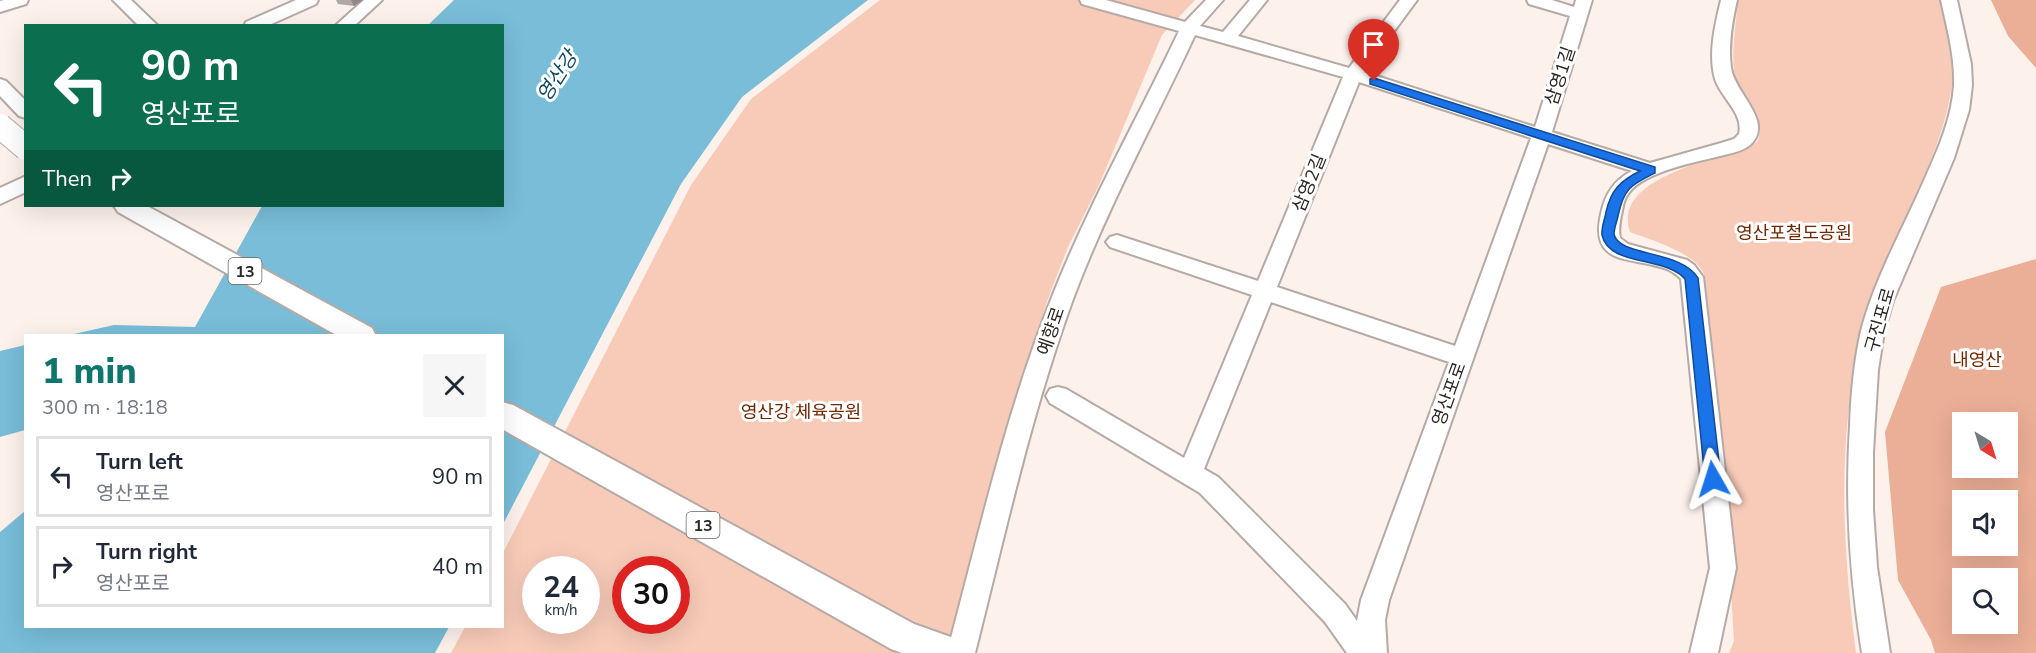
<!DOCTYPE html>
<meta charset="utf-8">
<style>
:root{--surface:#fff;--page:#f6f6f7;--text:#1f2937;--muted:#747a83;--line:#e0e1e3;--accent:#0f766e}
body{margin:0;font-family:"Nunito Sans","Noto Sans KR",sans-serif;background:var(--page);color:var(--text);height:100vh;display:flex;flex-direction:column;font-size:22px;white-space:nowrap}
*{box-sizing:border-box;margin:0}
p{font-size:20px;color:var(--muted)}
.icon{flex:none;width:33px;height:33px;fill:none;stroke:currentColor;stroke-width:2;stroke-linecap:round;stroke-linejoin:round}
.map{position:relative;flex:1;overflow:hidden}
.sheet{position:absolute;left:24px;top:334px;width:480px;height:294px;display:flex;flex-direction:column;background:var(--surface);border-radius:0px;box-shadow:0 6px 24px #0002}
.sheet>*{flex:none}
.hud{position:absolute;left:24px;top:24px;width:480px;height:183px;border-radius:0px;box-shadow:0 6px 24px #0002;background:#0b6e4f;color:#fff;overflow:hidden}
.needle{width:39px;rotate:142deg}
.tools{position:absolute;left:1952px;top:412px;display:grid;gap:12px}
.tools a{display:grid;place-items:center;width:66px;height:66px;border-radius:0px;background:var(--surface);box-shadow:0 6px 24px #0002;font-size:30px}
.speed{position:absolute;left:522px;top:556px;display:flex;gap:12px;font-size:30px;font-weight:700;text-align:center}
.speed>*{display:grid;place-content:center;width:78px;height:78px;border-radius:50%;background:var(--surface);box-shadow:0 6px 24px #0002;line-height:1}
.speed small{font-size:15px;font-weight:400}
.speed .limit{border:9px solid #d22;background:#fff;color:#111}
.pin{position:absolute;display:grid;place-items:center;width:51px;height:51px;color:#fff;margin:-62px -26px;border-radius:50% 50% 50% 0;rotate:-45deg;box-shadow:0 0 6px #0007}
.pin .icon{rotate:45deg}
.me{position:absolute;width:66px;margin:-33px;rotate:354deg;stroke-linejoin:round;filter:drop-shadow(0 0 4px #0008)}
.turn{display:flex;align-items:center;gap:21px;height:126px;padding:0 18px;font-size:27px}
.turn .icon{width:78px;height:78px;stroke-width:2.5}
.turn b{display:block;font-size:42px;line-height:51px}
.then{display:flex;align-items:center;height:57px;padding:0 18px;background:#0003;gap:12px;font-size:22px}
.round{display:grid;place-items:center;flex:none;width:63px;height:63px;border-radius:0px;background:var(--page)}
.overview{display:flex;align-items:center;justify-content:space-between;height:102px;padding:0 18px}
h1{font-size:36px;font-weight:800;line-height:45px;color:var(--accent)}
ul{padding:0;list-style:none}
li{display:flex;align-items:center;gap:18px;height:81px;margin:0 12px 9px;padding:0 6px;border:3px solid var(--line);border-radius:0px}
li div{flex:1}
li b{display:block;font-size:22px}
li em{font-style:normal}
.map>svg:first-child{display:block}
.green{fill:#f8cbb9;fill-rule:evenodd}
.forest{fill:#ebae96;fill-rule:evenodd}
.water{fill:#79bdd8}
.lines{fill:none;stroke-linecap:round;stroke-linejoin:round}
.minor-casing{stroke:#b6aaa6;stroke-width:4}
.major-casing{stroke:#b6aaa6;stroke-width:4}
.minor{fill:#fff;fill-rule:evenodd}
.major{fill:#fff;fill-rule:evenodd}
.major-bridge-casing{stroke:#b6aaa6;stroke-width:26;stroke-linecap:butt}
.major-bridge{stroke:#fff;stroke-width:24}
.wall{fill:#b1a7a3}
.shaded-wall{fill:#908885}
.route{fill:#1a73e8;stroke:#114b97;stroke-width:1.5}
.labels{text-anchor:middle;stroke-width:6;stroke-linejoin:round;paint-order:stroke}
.shield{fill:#fff;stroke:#6b6866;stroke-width:1.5}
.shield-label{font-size:16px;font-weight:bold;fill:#2b2725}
.street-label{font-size:18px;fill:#2b2725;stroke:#fff}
.park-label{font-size:18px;fill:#6f2804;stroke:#fff}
.water-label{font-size:20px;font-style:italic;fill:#104b5e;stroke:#fff}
</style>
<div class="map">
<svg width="2036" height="653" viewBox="0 0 2036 653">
<rect width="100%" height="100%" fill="#fdf1ec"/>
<path class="green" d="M880,0h315l-33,35 -63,150 -31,62 -19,49 -41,125 -61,232h-496l14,-26h37l1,-74 188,-368 60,-86zM536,570h50v51h-50zM626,570h50v51h-50z
M1738,0h203c6,24 14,51 12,76 -5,57 -36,115 -59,166 -12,29 -26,69 -33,99 -25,101 -18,210 -5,312h-127l5,-12 -12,-197 -18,-170c-8,-21 -53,-34 -74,-42 -19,-57 93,-72 127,-90 10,-22 -9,-33 -18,-49 -11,-22 -3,-69 -1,-93z"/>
<path class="forest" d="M1991,0h45v68l-28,-32z
M2036,259v394h-101l-4,-13 -33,-60 -13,-148 56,-145zM1962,423h45v45h-45zM1962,501h45v45h-45zM1962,579h45v45h-45z"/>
<path class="water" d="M454,0h414l-126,97 -61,87 -178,340 -1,-188h-437l49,-11 81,2 67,-121h240v-180l-74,-1z
M25,345v85l-25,7v-86z
M25,511l1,116h423l-14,26h-435v-121z"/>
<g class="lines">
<defs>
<path id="minor" d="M4,0h24l-2,4 -26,8v-11z
M113,0h18l27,26h-19z
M296,0h22l-2,4 -49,22h-23l2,-4z
M364,0h18l-28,26h-19z
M1080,0h26l79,22 21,-22h17l-23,26 23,6 27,-32h17l-29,36 111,32 51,-68h17l-53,72 171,55 35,-111 -41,-12 -2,-4h25l22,7 2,-7h16l-40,132 98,31 71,-20 13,-4 5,-5c5,-21 -18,-36 -24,-55 -7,-25 0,-54 6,-79h16c-5,22 -9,45 -6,68 4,26 44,54 19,77 -7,6 -18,8 -26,10 -26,7 -81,16 -96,39 -4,5 -5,12 -6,17 -2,9 -4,18 -2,27l8,6 59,16 7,5 9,12 33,291 -18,85h-28l20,-85 -29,-289c-25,-29 -95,-1 -80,-65 4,-20 13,-34 31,-43l-84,-27 -159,456 -4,20 2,33h-40l-22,-31 -125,-129 -150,-90 -4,-7 4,-7 8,-2 8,2 118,69 68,-163 -142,-48 -4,-5 4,-5 7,-2 141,46 85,-204 -148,-42c-41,88 -88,173 -122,264 -42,115 -68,235 -98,354h-28c32,-119 59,-241 105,-356 36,-92 85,-177 127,-266l-97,-27zM1359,82l172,56 -76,208 -178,-59zM1271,302l178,60 -88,238 -4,21 -12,-17 -127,-127 -14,-8z
M1941,0h16l14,64 1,21 -3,25 -15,48 -61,143 -9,31 -6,38 -5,82v58l4,57 13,86h-28c-12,-76 -17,-150 -12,-227 1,-31 4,-64 11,-95 14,-54 43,-104 65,-155 13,-29 26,-59 28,-91 1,-29 -7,-57 -13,-85z
M0,79l6,2 20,20v17l-7,-2 -19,-20z
M26,176v16l-26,12v-16z"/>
<path id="major" d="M114,206h33l225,122 4,8h-38l-220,-124z
M502,402l11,3 401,219 48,17 5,12h-65l-11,-4 -389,-220z"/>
</defs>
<use href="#minor" class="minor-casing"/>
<use href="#major" class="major-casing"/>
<use href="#minor" class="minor"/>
<use href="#major" class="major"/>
<defs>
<path id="major-bridge" d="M0,126l26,22"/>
</defs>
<use href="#major-bridge" class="major-bridge-casing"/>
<use href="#major-bridge" class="major-bridge"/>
</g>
<path class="wall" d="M336,0h27l-9,6 -16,-2z"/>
<path class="shaded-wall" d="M351,0h12l-9,6z"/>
<path class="route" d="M1374,78l281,89v6c-24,12 -31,15 -37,43 -1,5 -4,13 -4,18 4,23 66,15 84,44l23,201 -3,5 -5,2 -5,-2 -3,-5 -20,-200c-19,-23 -76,-12 -83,-44 -1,-7 3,-16 4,-23 5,-22 14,-31 34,-41l-270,-87v-5z"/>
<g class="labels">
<g class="shield">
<rect x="228.5" y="258" width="33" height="26" rx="4.5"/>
<rect x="686.5" y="512" width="33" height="26" rx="4.5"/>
</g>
<g class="shield-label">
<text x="245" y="277">13</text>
<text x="703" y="531">13</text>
</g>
<g class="street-label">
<text transform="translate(1560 76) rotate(-72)" y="6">삼영1길</text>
<text transform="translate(1309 183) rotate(-68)" y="6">삼영2길</text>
<text transform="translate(1880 320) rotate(-74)" y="6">구진포로</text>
<text transform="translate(1051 331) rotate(-71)" y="6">예향로</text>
<text transform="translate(1449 394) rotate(-70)" y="6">영산포로</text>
</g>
<g class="park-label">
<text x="1794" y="239">영산포철도공원</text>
<text x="1977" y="366">내영산</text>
<text x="801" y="418">영산강 체육공원</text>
</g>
<g class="water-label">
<text transform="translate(557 76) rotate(-57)" y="7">영산강</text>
</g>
</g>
</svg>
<div class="tools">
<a><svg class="needle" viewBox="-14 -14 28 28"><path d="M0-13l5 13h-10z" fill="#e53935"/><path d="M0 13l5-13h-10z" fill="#747a83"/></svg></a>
<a><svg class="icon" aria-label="sound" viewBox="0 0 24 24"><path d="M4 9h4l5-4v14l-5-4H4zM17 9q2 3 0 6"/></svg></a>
<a><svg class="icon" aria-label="search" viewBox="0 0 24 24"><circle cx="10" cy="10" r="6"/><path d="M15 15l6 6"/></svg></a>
</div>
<div class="speed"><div>24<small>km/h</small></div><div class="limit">30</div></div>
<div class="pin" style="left:1374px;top:81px;background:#d93025"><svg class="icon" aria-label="arrive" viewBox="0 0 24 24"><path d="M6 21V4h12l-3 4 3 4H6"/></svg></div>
<svg class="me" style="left:1713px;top:479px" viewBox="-20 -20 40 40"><path d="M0-17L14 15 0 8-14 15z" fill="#1a73e8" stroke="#fff" stroke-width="4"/></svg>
<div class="hud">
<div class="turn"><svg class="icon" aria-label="left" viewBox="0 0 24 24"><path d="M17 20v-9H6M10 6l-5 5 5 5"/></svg><div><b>90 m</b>영산포로</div></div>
<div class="then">Then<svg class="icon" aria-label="right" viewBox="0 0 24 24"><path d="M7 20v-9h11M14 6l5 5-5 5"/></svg></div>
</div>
<section class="sheet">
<div class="overview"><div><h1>1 min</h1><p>300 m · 18:18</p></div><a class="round"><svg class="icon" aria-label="close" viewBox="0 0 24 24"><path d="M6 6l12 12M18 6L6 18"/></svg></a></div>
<ul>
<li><svg class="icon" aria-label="left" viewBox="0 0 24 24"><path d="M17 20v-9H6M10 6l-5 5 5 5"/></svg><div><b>Turn left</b><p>영산포로</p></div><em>90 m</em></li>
<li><svg class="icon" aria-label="right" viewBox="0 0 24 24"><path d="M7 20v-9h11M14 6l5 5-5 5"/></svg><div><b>Turn right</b><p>영산포로</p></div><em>40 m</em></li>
</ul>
</section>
</div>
